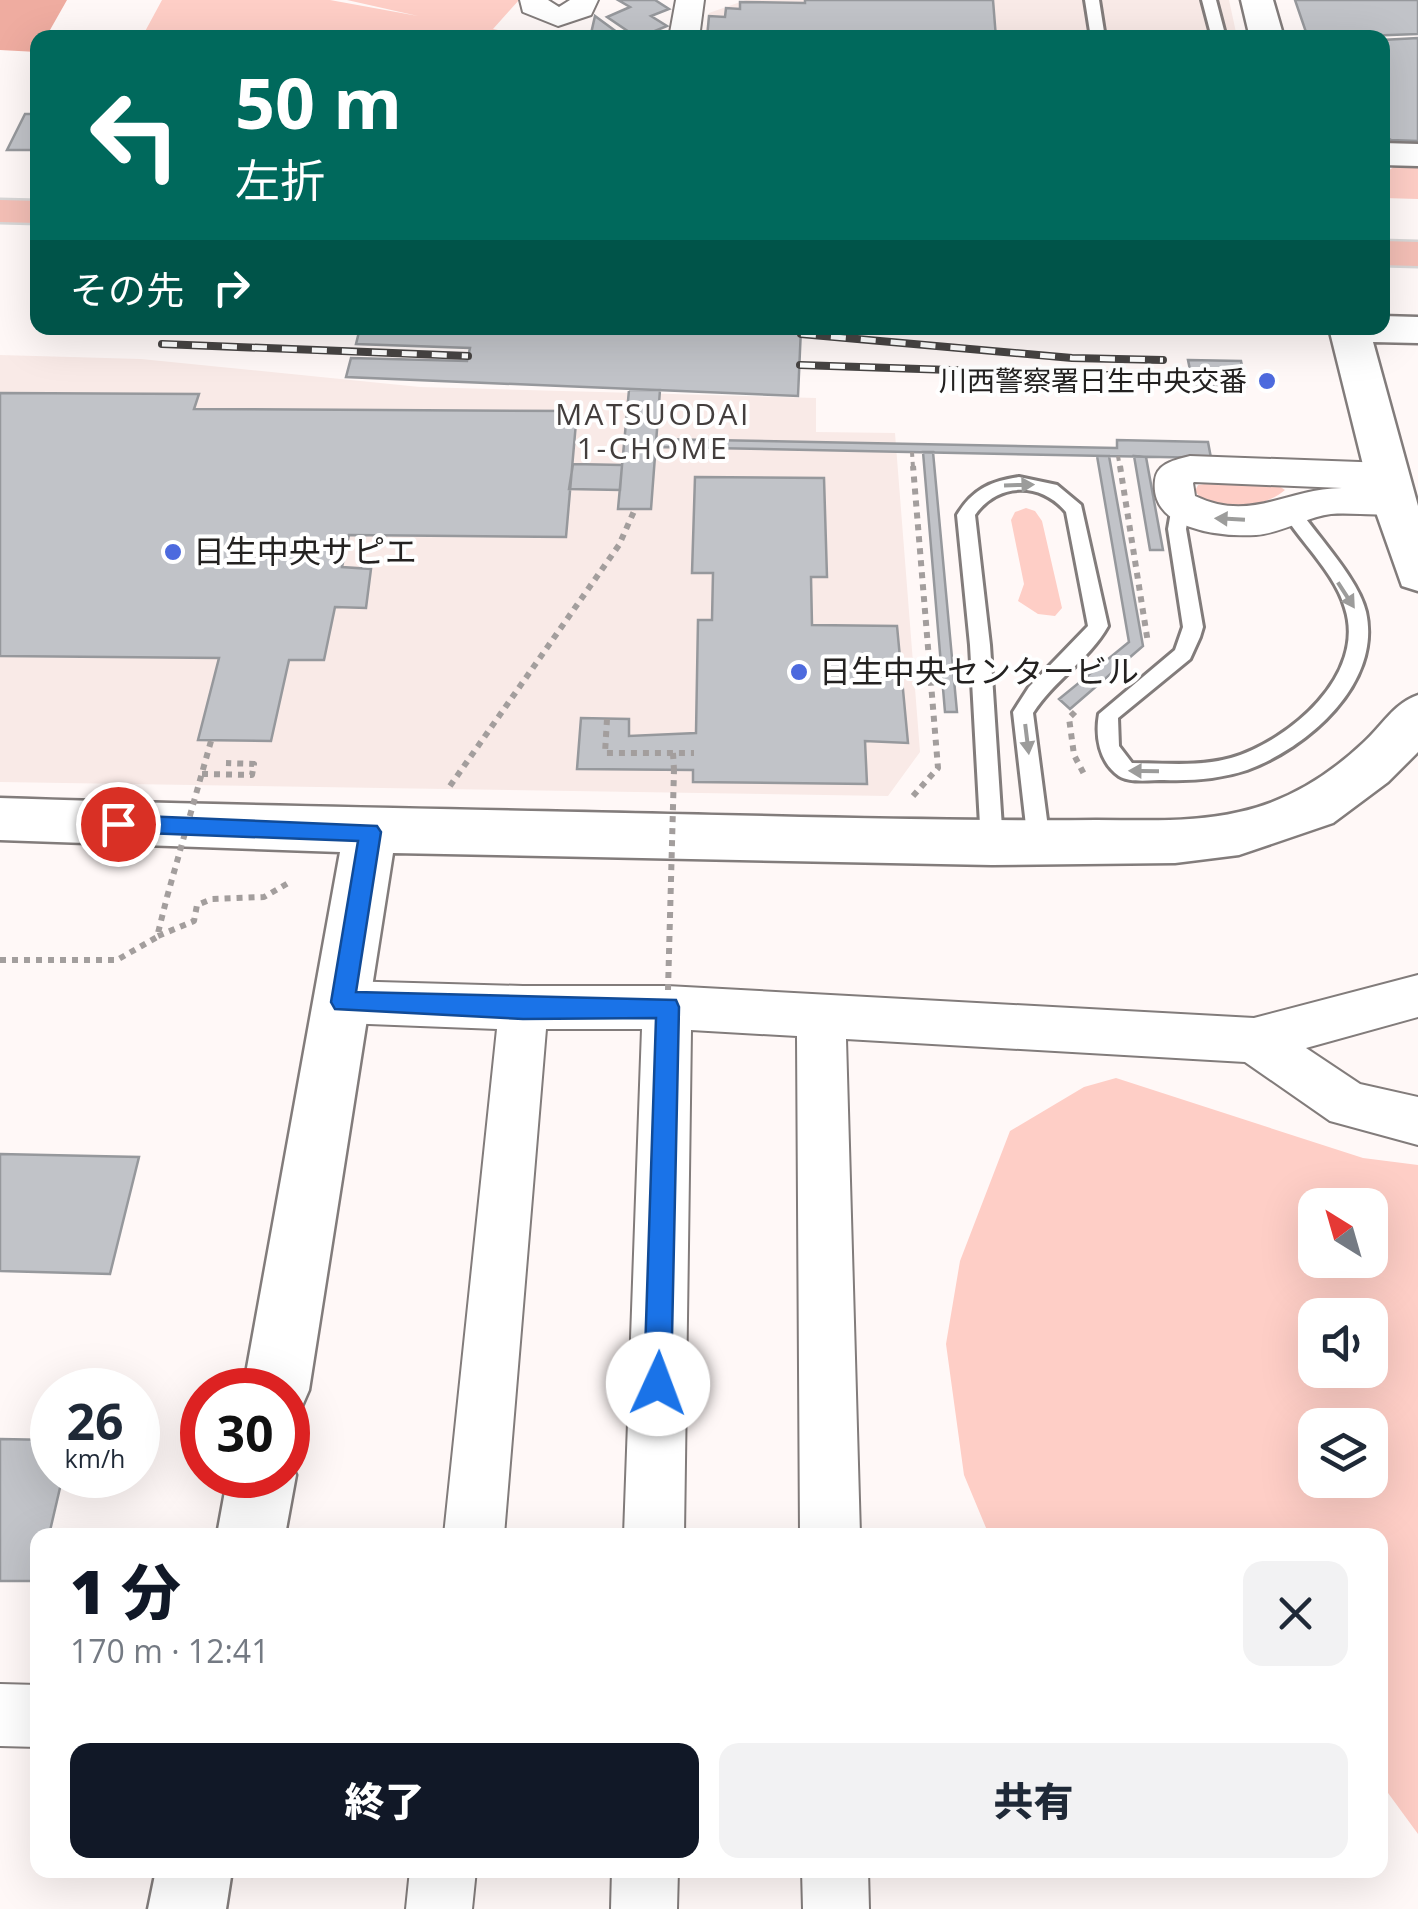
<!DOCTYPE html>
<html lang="ja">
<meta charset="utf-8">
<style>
:root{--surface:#fff;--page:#f2f2f3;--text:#1f2937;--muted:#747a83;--accent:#111827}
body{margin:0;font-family:"Open Sans","Noto Sans JP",sans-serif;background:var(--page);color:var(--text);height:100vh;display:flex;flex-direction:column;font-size:38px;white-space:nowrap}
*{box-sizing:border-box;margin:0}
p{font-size:32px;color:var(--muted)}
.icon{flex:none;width:55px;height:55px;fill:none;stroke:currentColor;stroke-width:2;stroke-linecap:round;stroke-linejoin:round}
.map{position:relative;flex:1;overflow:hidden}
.sheet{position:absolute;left:30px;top:1528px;width:1358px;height:350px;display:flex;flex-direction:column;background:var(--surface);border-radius:20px;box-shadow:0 10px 40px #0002}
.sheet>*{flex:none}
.banner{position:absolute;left:30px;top:30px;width:1360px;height:305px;border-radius:20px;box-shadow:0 10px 40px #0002;background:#00695c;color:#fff;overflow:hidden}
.needle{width:65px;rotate:323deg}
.fabs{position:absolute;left:1298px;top:1188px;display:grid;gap:20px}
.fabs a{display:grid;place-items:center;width:90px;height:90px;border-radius:20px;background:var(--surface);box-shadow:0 10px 40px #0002;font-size:50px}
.speed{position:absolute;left:30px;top:1368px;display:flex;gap:20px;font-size:50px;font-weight:700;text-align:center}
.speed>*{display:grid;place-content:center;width:130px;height:130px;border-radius:50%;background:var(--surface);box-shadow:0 10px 40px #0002;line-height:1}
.speed small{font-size:25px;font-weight:400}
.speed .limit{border:15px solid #d22;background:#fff;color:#111}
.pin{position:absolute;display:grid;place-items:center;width:85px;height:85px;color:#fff;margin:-42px;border:5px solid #fff;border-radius:50%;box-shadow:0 2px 10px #0007}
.me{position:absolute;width:110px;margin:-55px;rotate:2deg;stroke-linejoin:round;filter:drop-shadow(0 0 8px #0008)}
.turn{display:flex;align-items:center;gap:35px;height:210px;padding:0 40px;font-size:45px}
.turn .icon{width:130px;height:130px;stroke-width:2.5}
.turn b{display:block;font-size:70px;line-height:85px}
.then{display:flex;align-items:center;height:95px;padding:0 40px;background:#0003;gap:20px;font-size:38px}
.round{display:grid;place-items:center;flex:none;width:105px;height:105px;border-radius:20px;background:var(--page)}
.summary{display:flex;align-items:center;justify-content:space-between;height:170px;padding:0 40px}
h1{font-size:60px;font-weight:800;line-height:75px;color:var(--accent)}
.cta{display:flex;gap:20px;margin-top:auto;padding:20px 40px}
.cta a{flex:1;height:115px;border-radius:20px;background:var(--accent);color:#fff;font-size:40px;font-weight:800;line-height:115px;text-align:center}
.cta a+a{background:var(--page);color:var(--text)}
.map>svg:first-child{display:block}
.built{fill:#f9eae7}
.green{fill:#fecec6;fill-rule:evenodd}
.water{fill:#efaca0}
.building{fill:#c1c3c8;stroke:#96989c;stroke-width:2.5}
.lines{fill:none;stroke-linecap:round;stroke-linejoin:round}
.lane-casing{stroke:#827c7b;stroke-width:6}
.street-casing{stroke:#827c7b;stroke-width:4}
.secondary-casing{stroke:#827c7b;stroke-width:5}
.primary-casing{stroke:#d8d7d7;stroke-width:5}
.path-far1{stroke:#a39e9d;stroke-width:4;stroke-dasharray:5 5;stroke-linecap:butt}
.path{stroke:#a39e9d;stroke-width:6;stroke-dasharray:6 6;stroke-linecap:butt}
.lane{fill:#fff;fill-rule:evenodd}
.street{fill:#fff;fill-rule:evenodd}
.secondary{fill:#fff;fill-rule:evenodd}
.primary{fill:#f4bfb6;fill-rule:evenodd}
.rail-casing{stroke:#474443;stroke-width:8}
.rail{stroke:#fff;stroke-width:5;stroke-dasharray:15;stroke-linecap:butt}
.path-bridge{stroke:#a39e9d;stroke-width:6;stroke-dasharray:6 6;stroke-linecap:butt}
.oneway{fill:#9c9c9b}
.route{fill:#1a73e8;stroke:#114b97;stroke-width:2.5}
.poi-dot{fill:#4d6ade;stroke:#fff;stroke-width:4}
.labels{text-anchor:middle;stroke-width:8;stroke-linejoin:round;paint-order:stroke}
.far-poi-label{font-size:28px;fill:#242221;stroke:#fff;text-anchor:end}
.far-neighbourhood-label{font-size:30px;letter-spacing:2.5px;fill:#433e3d;stroke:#fff}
.poi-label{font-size:32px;fill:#242221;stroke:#fff;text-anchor:start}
</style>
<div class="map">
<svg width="1418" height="1909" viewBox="0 0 1418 1909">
<rect width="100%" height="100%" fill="#fff8f7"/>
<path class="built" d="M746,0h483l8,37 -533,1 5,-25z
M0,355l141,4 279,28 396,11v34l79,1 25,319 -32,44 -888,-14z"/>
<path class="green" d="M162,0h168l88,16 -71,-16h172l-26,29 10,2 -1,6h-360z
M1400,163h18v36l-35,-1v-24z
M1211,483l68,3 6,4c-21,18 -72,28 -90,1l3,-6z
M1026,508l9,3 7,10 20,87 -7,8 -17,-2 -20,-13 6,-17 -13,-64 4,-8z
M1116,1078l247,80 55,7v669l-38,-52v-247h-391l-25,-60 -18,-131 14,-83 50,-130 74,-44zM1370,1205v55h-55v-55zM1370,1315v55h-55v-55zM1370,1425v55h-55v-55z"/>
<path class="water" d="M0,0h67l-21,37 -8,1 -1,14 -37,-2z"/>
<path class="building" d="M618,0h37l14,9 -18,7 16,10 -29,12 -31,-21 23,-10z
M805,0h188l3,38h-289l2,-22 16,1 1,-9 14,1v-7l65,1z
M1295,0h123v34l-110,4z
M595,16l30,22h-35z
M1418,38v103l-27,-1 -9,-4v-96z
M25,114h13v36h-31z
M360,328h441l-3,68 -452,-19 5,-19 116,3 3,-13 -114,-4z
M1188,360l53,1 5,25 -53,-2z
M629,390h31l-9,119h-33z
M0,393l199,1 -5,15 383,2 -11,126 -217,-2 -7,32 29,2 -5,39 -31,-1 -11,53h-35l-18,81 -73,-1 21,-82 -219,-2z
M657,439l460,9v-8l91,2 3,16 -554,-11z
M923,452h10l24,260h-12z
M1097,456h12l34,190 -73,63 -11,-10 70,-57z
M1134,456l12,1 17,93h-13z
M573,464l49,1 -2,25 -51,-1z
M695,477l129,1 3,99h-16l1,48 85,1 11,117 -43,-2 2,43 -174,-2v-12l-116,-1 4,-51 48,1v17l67,-3 2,-113h14l1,-47h-21z
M0,1154l139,3 -29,117 -110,-3z
M0,1439l52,1v35h11l-14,60h-11v46h-38z"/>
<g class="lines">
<defs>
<path id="lane" d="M1085,0h14l6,38h-14z
M1202,0h14l10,38h-14z
M1019,477l38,8 24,20 27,121c-19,34 -54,54 -75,87l17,130 -3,6h-16l-3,-6 -15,-131 16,-25 59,-61 -22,-114c-25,-30 -68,-30 -91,3l15,130 13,198 -3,6h-16l-3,-6 -11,-198 -13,-130c15,-25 33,-34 62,-38z
M1181,500l9,6 -4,23 17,98 -3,10 -10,22 -72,59 1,28 13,17c33,0 67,4 99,-5 58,-17 136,-83 114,-150 -9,-32 -40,-62 -58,-89v-10h12c19,28 60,71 67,103 16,72 -59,136 -119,158 -27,9 -55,11 -83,10 -13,0 -35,3 -45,-4 -20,-14 -24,-40 -20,-62l76,-64 8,-23 -15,-98 4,-23z"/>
<path id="street" d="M520,0h28l11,7 11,-7h28l-7,15 -33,11 -35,-14z
M676,0h28l-5,38h-30z
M1190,456l197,7 13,4 6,9 -6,9 -7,3 15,3 5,10 -5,10c-26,7 -51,1 -77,3 -25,3 -49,19 -75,21 -35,2 -107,-5 -101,-55 2,-17 20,-20 35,-24zM1193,483l1,-1 148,6c-54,0 -91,35 -147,8z
M1418,975v42l-112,31 54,36 58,13v48l-88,-24 -85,-59 -399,-23 14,496h-60l-3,-499 -106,-6 -7,505h-60l18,-506h-96l-42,506h-60l53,-506 -154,-6 -17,-6 -7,-15 7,-15 17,-6 180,5h144l587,32z
M0,1684l38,1v62l-38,-1z
M410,1870h66l-4,39h-66z
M612,1870h66l-1,39h-66z
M802,1870h66l1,39h-66z"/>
<path id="secondary" d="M1241,0h32l11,38h-34z
M1382,143l36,1v22l-36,-1z
M1382,316l36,1v26l-45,-1 45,164v85l-16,-5 -30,-85 -43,-173h53z
M1418,695v57l-30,30 -55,41 -94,32 -64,8 -183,2 -599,-12 -84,537 -10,23 -11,5v-28h-45l97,-538 -340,-12v-42c267,9 534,12 801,19 99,2 197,4 295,3 47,0 97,3 143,-8 47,-10 89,-36 124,-69 19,-17 31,-40 55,-48z
M288,1456l8,19 -11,60h-68l11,-60h60z
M156,1870h76l-6,39h-78z"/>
<path id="primary" d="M0,200l38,1v22l-38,-1z
M1382,241l36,1v24l-36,-1z"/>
</defs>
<use href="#lane" class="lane-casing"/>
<use href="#street" class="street-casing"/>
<use href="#secondary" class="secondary-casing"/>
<use href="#primary" class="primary-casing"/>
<path class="path-far1" d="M912,452l1,16
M1118,456l2,12"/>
<path class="path" d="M1120,466l28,177
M1075,712l-6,6 5,37 10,19
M607,719l-2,34h89
M673,753l1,17
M202,774l50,1 2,-11 -28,-1
M450,786l169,-241 16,-36
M913,796l25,-28 -25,-302
M158,936l36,-15 3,-16 15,-6 52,-2 26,-15
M0,960h117l40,-23 10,-40"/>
<use href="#lane" class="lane"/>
<use href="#street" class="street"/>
<use href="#secondary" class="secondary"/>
<use href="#primary" class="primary"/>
<defs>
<path id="rail" d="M801,334l271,24 91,2
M162,344l306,12
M800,365l365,12"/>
</defs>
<use href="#rail" class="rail-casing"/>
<use href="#rail" class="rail"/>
<path class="path-bridge" d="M167,897l44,-156
M668,990l6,-220"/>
</g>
<defs><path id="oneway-solid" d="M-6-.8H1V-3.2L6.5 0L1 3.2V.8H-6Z" transform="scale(2.5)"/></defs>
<g class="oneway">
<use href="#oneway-solid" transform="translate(1019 485) rotate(-2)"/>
<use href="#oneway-solid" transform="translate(1230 519) rotate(-177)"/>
<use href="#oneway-solid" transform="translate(1346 595) rotate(57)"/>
<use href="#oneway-solid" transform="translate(1027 739) rotate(83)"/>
<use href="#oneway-solid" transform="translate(1144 771) rotate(-179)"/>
</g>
<path class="route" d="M118,815l259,11 4,6 -25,160 320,8 3,7 -8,377 -4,10 -9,4 -10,-4 -4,-10 12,-366 -133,1 -188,-10 -4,-7 27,-161 -240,-9 -11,-8z"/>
<g class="poi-dot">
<circle cx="1267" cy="381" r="10"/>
<circle cx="173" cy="552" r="10"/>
<circle cx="799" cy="672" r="10"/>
</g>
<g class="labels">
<g class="far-poi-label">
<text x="1247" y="391">川西警察署日生中央交番</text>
</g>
<g class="far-neighbourhood-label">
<text x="653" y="425">MATSUODAI<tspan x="653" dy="34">1-CHOME</tspan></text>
</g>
<g class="poi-label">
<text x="193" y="563">日生中央サピエ</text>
<text x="819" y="683">日生中央センタービル</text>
</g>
</g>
</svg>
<div class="fabs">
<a><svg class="needle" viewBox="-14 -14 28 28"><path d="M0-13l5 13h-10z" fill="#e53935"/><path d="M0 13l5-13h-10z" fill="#747a83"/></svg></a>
<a><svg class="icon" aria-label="sound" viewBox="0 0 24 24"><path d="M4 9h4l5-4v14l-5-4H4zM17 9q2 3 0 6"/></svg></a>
<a><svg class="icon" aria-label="layers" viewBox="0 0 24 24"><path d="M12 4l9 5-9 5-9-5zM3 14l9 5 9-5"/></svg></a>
</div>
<div class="speed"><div>26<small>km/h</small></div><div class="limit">30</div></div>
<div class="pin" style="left:118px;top:824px;background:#d93025"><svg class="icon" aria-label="arrive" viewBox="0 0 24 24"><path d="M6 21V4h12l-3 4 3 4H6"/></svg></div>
<svg class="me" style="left:658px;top:1384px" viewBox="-20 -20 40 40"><circle r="19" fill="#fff"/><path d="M0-13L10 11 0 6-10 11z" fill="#1a73e8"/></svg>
<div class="banner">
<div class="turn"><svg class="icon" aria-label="left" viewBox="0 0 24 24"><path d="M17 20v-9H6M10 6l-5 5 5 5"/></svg><div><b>50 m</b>左折</div></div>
<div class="then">その先<svg class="icon" aria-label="right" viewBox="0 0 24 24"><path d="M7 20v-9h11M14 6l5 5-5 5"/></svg></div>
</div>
<section class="sheet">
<div class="summary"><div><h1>1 分</h1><p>170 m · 12:41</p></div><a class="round"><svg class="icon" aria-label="close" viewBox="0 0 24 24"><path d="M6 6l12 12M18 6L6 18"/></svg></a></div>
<div class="cta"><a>終了</a><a>共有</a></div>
</section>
</div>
